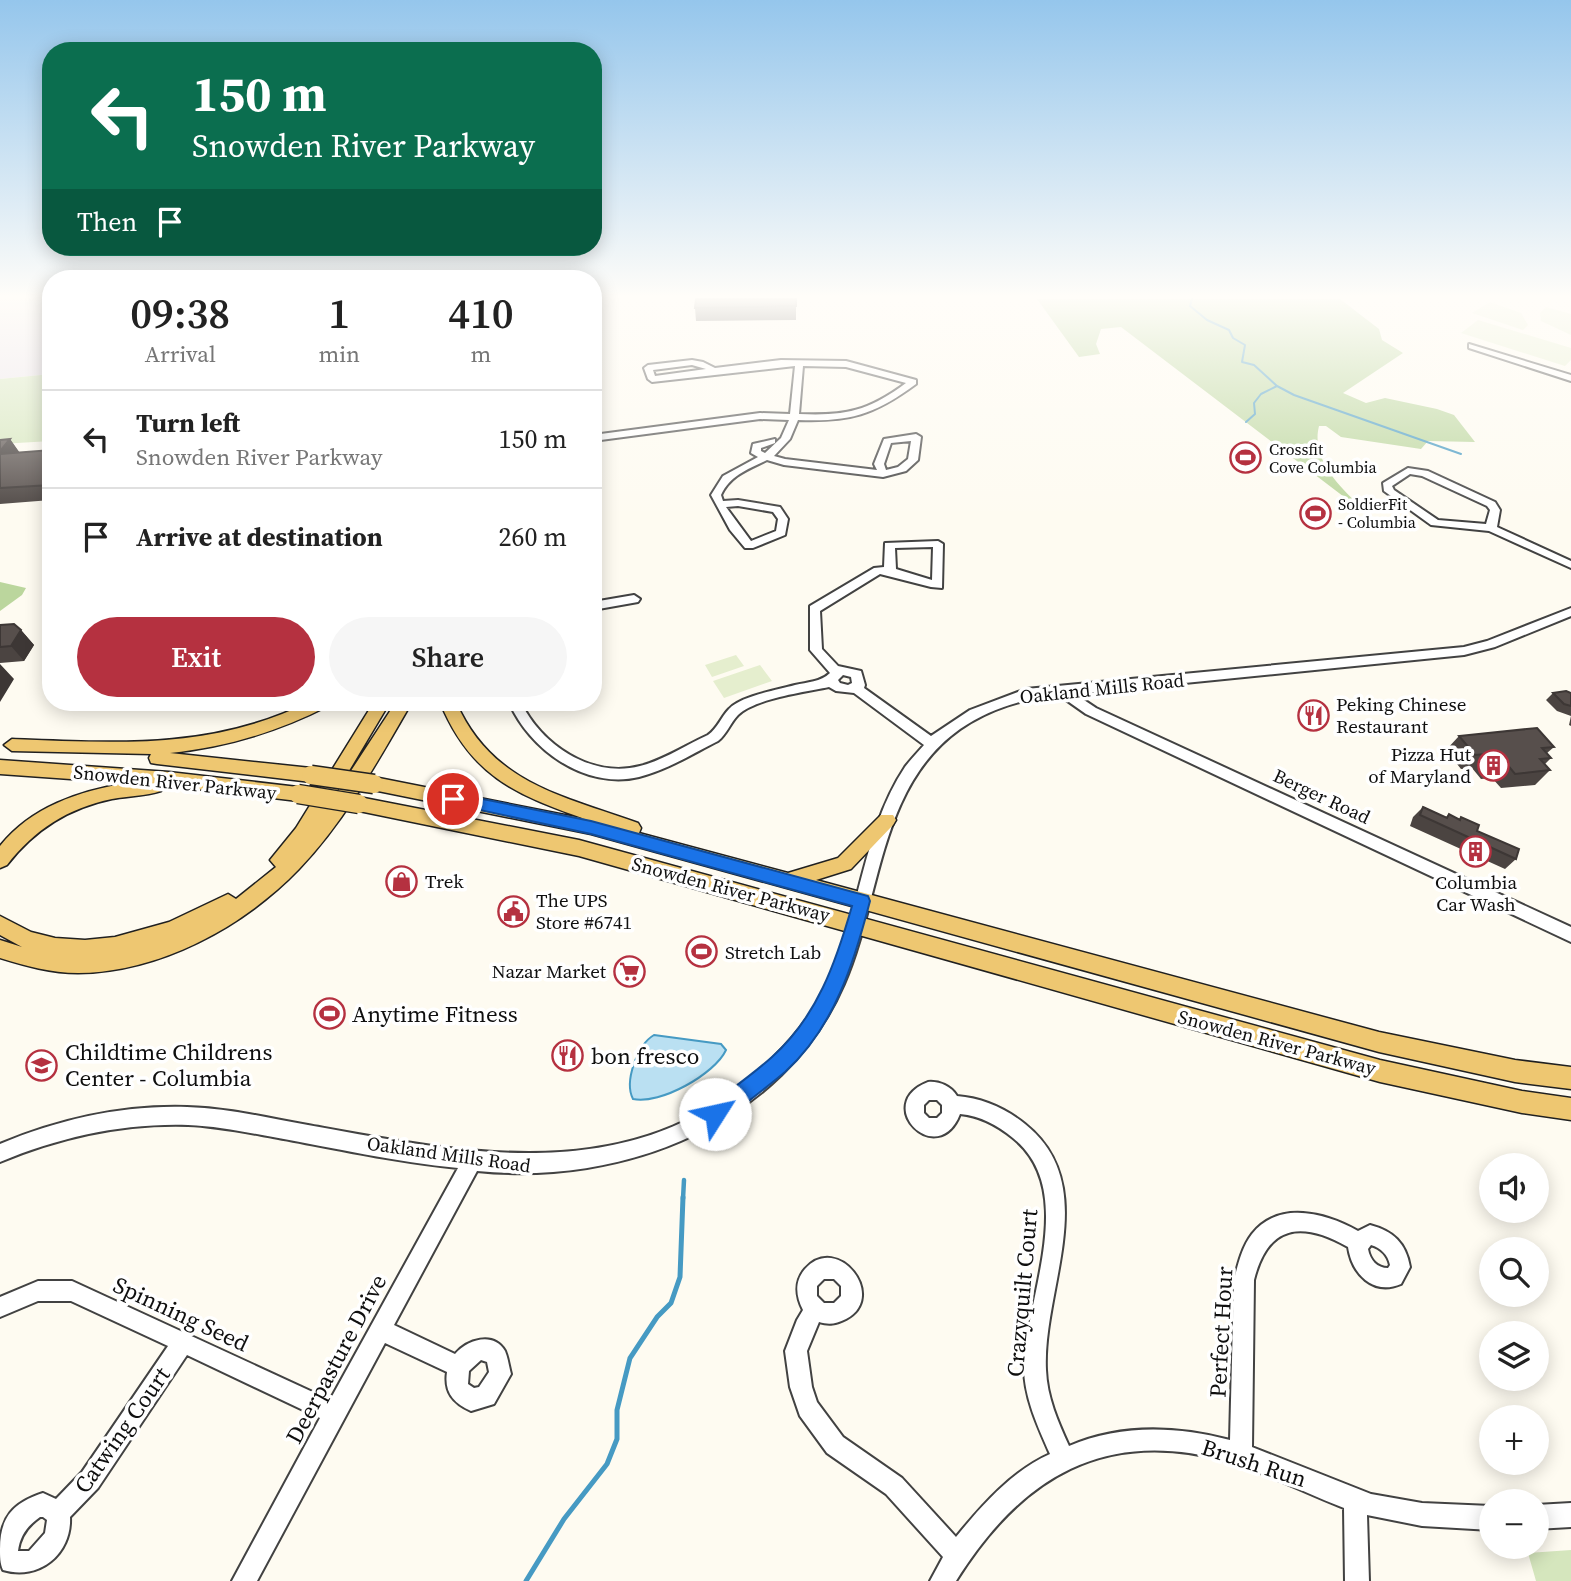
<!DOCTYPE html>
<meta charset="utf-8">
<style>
:root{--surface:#fff;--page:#f6f6f6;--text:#222;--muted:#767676;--line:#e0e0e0;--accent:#b53140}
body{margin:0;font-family:"Source Serif 4",serif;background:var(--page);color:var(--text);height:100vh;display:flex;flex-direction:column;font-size:26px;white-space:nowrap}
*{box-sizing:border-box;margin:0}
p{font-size:23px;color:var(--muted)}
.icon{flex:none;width:38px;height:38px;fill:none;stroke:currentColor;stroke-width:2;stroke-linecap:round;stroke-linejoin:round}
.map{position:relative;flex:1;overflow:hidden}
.side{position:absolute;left:42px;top:270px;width:560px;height:441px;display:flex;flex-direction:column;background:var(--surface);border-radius:28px;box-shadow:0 4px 18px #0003}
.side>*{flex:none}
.banner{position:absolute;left:42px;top:42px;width:560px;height:214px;border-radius:28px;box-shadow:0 4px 18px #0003;background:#0b6e4f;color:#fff;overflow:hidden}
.controls{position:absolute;left:1479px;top:1153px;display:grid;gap:14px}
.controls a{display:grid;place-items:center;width:70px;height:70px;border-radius:50%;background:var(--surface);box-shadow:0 4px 18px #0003;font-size:35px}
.pin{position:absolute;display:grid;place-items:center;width:60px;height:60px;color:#fff;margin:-30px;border:4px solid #fff;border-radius:50%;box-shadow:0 2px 7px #0007}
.me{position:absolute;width:77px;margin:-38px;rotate:55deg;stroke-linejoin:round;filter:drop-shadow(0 0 5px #0008)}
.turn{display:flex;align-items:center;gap:24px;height:147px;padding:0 35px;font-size:32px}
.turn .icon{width:91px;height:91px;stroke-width:2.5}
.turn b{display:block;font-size:49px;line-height:60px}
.then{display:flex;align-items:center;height:66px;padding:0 35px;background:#0003;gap:14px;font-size:26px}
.eta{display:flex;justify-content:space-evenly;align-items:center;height:119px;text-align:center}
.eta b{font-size:42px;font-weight:600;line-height:49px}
.button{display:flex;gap:14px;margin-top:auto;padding:14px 35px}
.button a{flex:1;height:80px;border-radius:42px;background:var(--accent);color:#fff;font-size:28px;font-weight:600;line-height:80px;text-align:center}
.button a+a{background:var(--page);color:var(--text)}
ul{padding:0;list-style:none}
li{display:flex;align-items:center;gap:21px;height:98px;padding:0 35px;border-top:2px solid var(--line)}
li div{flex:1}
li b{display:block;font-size:26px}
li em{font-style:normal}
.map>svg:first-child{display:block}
.industrial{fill:#ebe4ec}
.green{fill:#d5e6bd}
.forest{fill:#bbd69d}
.pitch{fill:#e5eece}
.water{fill:#bae0f2;stroke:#469ac3;stroke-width:2}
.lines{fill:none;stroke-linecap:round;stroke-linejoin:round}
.stream-far2{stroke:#469ac3;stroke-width:2}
.stream-far1{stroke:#469ac3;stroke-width:4.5}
.stream{stroke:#469ac3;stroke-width:5}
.minor-casing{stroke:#424242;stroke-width:4}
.major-casing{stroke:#202020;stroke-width:3}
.minor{fill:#fff;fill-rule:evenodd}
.major{fill:#eec771;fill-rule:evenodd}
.major-bridge-casing{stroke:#202020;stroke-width:21;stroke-linecap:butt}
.major-bridge{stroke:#eec771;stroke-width:18}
.wall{fill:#4b4441}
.shaded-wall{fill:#3d3735}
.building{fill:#574f4c;stroke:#3d3735;stroke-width:2}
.route{fill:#1a73e8;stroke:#114b97;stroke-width:2}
.labels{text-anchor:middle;stroke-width:7;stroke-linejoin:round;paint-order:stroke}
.far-poi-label{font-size:16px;fill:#0f0f0f;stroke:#fff;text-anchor:start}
.street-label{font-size:19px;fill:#0f0f0f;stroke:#fff}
.poi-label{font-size:19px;fill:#0f0f0f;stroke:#fff;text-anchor:start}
.near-poi-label{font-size:23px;fill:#0f0f0f;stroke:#fff;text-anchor:start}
.near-street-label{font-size:23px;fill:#0f0f0f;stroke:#fff}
</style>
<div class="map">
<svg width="1571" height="1581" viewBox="0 0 1571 1581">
<rect width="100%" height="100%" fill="#fefbf1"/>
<path class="industrial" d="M0,299h51v75l-51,5z"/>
<path class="green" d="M51,374v67l-51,3v-65z
M1571,1550v31h-35l-8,-28z"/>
<path class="forest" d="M1037,299h303l39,30 3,11 21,13 -60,40 23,10 19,-5 52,11 17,6 21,27 -47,-1 -7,8 -80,-12 -15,-11h-7c-10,40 34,72 58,96l-256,-195 -20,2 -5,15 4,10 -21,3z
M0,582l26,6 -4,7 -22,16z"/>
<path class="pitch" d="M1490,302l31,11 7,12 -5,5 -51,-17z
M1546,307l25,7v21l-30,-14 -1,-8z
M1478,320l93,28v12l-6,6 -104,-33z
M736,655l8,11 -32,11 -7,-12z
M760,665l12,16 -48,17 -11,-17z"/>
<path class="water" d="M654,1035l67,9 5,6c-11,24 -66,55 -93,49 -9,-17 4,-54 21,-64z"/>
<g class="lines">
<path class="stream-far2" d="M1192,299l-2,7 17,14 22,10 4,8 12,7 -3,17 12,3 23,21 17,9 167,59
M1246,422l9,-8 -1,-11 7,-9 16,-8"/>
<path class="stream-far1" d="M683,1199l1,-19"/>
<path class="stream" d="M526,1581l38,-62 43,-55 10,-25v-29l13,-52 27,-41 14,-14 9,-26 3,-80"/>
<defs>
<path id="minor" d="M1469,344l102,31v6l-102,-33z
M692,360l11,2 12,6 66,-8 65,1 70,19v4c-42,31 -66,38 -118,36l-8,19 -16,17 11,3 92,11 -3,-6 10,-25 32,-5 5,3 -3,23 -12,11 -23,6 -99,-12 -17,-5c-18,9 -37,15 -46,35l2,6 15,-1 42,7 8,12 -3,16 -32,13h-8l-15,-18 -19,-35 12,-19 35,-19 -7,-4 2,-9 22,-5v4l-14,5v3l4,2 16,-15 8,-18 -29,-1 -167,22v-6l167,-22 30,1 5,-48 -143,16 -4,-3 -4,-11 4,-3zM692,365l14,4 -51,7 -2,-6zM803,366l43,1 60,16c-38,28 -60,33 -107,31zM911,441l-3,18 -10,8 -12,3 -2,-6 7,-21zM738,506l35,6 5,7 -2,12 -25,10 -25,-34z
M1408,468l20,3 67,31 5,8 -3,17 74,34v7l-82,-37 -58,-6 -47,-34 -1,-8zM1410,474l12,2 65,30 3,4 -4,14 -48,-4 -44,-30 -2,-4z
M938,541l5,3 -1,44 -11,-1 -51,-13 -60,37 2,38 16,17 23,5 4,14 -1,3 67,48 39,-26 56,-21 438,-42 23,-6 84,-33v8l-76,31 -31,8 -389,39 21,14 475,219v15l-485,-228 -27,-19c-37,4 -68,13 -99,34 -82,58 -79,171 -116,255 -61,141 -222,202 -367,187l-83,154 61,29c12,-14 38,-23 50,-3 3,7 4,16 6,23l-17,30 -23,7c-18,-8 -27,-19 -24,-39l-62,-29 -128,238h-25l88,-163 -133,-63 -89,133 -28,29c2,37 -31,64 -67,53 -3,-7 -3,-13 -3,-21 0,-32 13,-46 43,-56l13,6 26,-27 86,-126 -97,-45h-33l-38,16v-20l38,-16h34l258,119 128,-232c-62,-6 -124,-20 -185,-31 -28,-5 -57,-11 -85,-12 -65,-2 -128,12 -188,37v-18c60,-25 122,-39 187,-37 41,1 81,11 121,18 165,30 335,66 467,-69 22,-22 41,-47 54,-75 31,-68 34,-151 76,-214 6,-8 13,-15 19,-22l-70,-52 -18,-2 -7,-4c-23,5 -73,11 -91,28 -8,8 -11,19 -20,26 -26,13 -51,29 -79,36 -54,13 -110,-28 -130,-75h12c19,42 71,77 119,64 24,-6 46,-21 68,-31 10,-7 13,-18 21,-26 12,-13 48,-19 66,-24 12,-3 26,-3 35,-12l-20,-23v-44l64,-38 10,-1 1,-24zM933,547l-1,33 -36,-11 -1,-21zM843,675l8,2 1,6 -4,2 -8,-2 -2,-3zM481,1360l6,2 2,10 -10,15 -5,1 -6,-4 1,-13zM40,1517h3l4,3 -2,13 -16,18h-11c2,-15 9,-25 22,-34z
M634,595l6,4 -2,3 -45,8v-8z
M928,1082c11,-1 23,4 29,14 25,2 48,12 68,28 78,62 17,165 21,246 1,27 12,52 23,76 51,-22 108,-20 161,-6l4,-160c4,-16 8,-33 18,-46 27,-34 74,-21 106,-3l12,-6c23,6 36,18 40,42l-9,17c-28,12 -49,-10 -53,-37 -46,-26 -80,-23 -94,33l-2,167 119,47 51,9 69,3v24l-69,-4 -55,-11 2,66h-24l-1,-73c-39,-15 -75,-34 -114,-46 -125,-36 -209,15 -274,119h-26l13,-24 -57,-63 -59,-41 -27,-37 -10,-29 -5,-36 12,-31 6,-10c-7,-14 -9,-28 2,-41 33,-37 83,28 41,50 -10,5 -17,6 -27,3l-12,29 5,36 5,15 26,35 59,41 54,59c26,-32 56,-66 94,-83 -12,-27 -26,-57 -26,-87 2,-71 55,-176 -11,-229 -16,-13 -32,-22 -53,-24 -22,57 -89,-10 -32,-32zM929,1100h8l5,5v8l-5,5h-8l-5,-5v-8zM1371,1245c10,3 17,10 19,20l-2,3c-11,0 -18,-8 -20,-19zM824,1279h10l7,7v10l-7,7h-10l-7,-7v-10z
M1571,1503v24l-35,2v-24z"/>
<path id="major" d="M309,702h21l-2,4c-51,26 -101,41 -158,47l141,15 9,7 -9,7 -154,-18 -6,-1 -2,-5 2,-4 -139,-3 -8,-6 8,-6c105,4 200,11 297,-37z
M374,702h16l-62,104 68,-104h16c-33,57 -67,119 -113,167 -56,58 -139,103 -221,104 -27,0 -52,-7 -78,-15v-18l22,7 -22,-12v-19l31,16 24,6 30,2 30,-3 54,-15 59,-28 8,5 40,-32 -6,-7 26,-32z
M440,702h16c35,81 106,94 182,121l3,5 -2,5 149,40 50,-15 43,-43h12l3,5 -3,5 -42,44 -35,11 563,152 136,28 56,7v22l-56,-7 -136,-30 -788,-218 -223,-45 -3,-5 3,-5 6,-2 211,42c-71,-25 -115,-44 -145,-117z
M0,760l169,12 129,15 6,2 3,5 -3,5 -6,2 -135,-16 -2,6c-15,5 -33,5 -49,8 -44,9 -78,31 -105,66l-7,3v-22c31,-39 79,-55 127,-63l-127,-9z
M359,797l220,43 801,220 142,31 49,7v22l-49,-7 -142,-31 -801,-226 -220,-45 -6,-2 -3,-5 3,-5z"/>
</defs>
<use href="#minor" class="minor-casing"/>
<use href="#major" class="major-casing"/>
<use href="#minor" class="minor"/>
<use href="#major" class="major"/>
<defs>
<path id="major-bridge" d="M311,775l63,9
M298,794l61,10"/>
</defs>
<use href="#major-bridge" class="major-bridge-casing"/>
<use href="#major-bridge" class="major-bridge"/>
</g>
<path class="wall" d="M796,306v14l-100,1 -1,-13z
M10,439l10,14 31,-3v50l-51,4v-64z
M0,625l21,5 13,15 -10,16 -24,2z
M1553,693h18v33l-2,-1 2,-9 -14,-5 -11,-11z
M1459,736l95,11 -7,6 4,5 -6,6 5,6 -15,15 -34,3 -9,-10 -11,1 -9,-11 -11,1 -15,-19z
M1423,807l23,10 3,-3 10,5 2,-2 16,14 39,28 -11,10 -95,-43 3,-9z"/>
<path class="shaded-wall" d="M10,439l10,15 -20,4v-7z
M21,630l13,15 -10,16 -13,-15z
M0,664l14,15 -14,23z"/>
<path class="building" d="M696,299h100v7l-101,2z
M10,439l-10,12v-11z
M51,450v35l-51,3v-34z
M14,624l7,6 -10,16 -11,1v-22z
M1566,691l5,2v13l-7,-2 -11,-11z
M1537,728l17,19 -12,1 9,10 -11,1 10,11 -35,4 -9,-11 -11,2 -9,-11 -11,1 -16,-19z
M1423,807l24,11 2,-4 11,6 1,-3 18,8 -2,6 42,18 -3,10 -96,-44z"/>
<linearGradient id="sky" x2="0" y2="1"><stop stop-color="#95c6ec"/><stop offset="0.57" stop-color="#fffdf9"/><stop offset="1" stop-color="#fffdf9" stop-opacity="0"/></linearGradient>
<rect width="1571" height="520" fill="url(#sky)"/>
<path class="route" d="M453,793l138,28 277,75 2,5c-16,62 -36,127 -85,171 -20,17 -42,33 -63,50l-7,3 -7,-3 -3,-8 3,-7c21,-16 44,-32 64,-50 45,-40 64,-95 80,-151l-261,-72 -144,-31v-9z"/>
<defs>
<symbol id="stadium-ring" viewBox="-11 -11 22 22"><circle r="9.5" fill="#fff" stroke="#b53140" stroke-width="1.5"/><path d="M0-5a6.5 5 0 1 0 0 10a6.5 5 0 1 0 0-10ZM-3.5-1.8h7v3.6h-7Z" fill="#b53140"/></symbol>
<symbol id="restaurant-ring" viewBox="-11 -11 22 22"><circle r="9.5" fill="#fff" stroke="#b53140" stroke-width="1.5"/><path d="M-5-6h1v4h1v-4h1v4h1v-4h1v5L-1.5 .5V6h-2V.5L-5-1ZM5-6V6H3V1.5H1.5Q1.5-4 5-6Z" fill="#b53140"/></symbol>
<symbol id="building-ring" viewBox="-11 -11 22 22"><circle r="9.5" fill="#fff" stroke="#b53140" stroke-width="1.5"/><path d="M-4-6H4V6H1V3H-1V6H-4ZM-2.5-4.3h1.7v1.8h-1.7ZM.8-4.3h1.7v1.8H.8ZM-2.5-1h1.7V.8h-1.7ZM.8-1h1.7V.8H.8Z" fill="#b53140"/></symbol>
<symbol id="shop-ring" viewBox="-11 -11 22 22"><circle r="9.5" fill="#fff" stroke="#b53140" stroke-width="1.5"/><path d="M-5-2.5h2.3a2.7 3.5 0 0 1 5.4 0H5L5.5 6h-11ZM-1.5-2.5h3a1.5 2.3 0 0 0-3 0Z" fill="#b53140"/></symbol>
<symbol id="civic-ring" viewBox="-11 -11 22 22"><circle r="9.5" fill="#fff" stroke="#b53140" stroke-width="1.5"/><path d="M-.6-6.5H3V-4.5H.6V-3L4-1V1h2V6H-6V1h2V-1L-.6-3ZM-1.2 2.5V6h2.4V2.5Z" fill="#b53140"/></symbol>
<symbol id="supermarket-ring" viewBox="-11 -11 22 22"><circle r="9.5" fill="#fff" stroke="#b53140" stroke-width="1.5"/><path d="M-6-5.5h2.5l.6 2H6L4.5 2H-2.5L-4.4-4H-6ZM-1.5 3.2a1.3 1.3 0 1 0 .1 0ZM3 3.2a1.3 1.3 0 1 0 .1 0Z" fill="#b53140"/></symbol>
<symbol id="school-ring" viewBox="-11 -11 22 22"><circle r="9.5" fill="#fff" stroke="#b53140" stroke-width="1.5"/><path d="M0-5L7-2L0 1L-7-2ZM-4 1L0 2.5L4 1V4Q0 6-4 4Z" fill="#b53140"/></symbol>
</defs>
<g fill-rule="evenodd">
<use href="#stadium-ring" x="1228" y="440" width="35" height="35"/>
<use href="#stadium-ring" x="1298" y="496" width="35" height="35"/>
<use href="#restaurant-ring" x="1296" y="698" width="35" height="35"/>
<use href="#building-ring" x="1476" y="748" width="35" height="35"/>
<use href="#building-ring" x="1458" y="834" width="35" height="35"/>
<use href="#shop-ring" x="384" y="864" width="35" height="35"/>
<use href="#civic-ring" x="496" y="894" width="35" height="35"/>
<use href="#stadium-ring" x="684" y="934" width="35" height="35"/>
<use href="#supermarket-ring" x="612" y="954" width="35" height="35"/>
<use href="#stadium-ring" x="312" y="996" width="35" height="35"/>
<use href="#restaurant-ring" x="550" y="1038" width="35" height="35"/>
<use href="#school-ring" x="24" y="1048" width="35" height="35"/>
</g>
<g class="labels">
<g class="far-poi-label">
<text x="1269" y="455">Crossfit<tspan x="1269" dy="18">Cove Columbia</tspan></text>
<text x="1338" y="510">SoldierFit<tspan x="1338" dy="18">- Columbia</tspan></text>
</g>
<g class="street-label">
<text transform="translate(1102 688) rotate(-6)" y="7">Oakland Mills Road</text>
<text transform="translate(175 782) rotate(6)" y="7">Snowden River Parkway</text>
<text transform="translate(1322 796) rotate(25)" y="7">Berger Road</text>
<text transform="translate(731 889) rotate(15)" y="7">Snowden River Parkway</text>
<text transform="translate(1277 1042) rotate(15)" y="7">Snowden River Parkway</text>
<text transform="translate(449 1154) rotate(8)" y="7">Oakland Mills Road</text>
</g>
<g class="poi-label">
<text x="1336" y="711">Peking Chinese<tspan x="1336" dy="22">Restaurant</tspan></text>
<text x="1471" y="761" text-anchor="end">Pizza Hut<tspan x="1471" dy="22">of Maryland</tspan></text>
<text x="425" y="888">Trek</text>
<text x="1476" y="889" text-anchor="middle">Columbia<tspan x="1476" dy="22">Car Wash</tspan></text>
<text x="536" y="907">The UPS<tspan x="536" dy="22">Store #6741</tspan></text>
<text x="725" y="959">Stretch Lab</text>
<text x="606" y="978" text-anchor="end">Nazar Market</text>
</g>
<g class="near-poi-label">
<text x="352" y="1022">Anytime Fitness</text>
<text x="65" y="1060">Childtime Childrens<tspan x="65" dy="26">Center - Columbia</tspan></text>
<text x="591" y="1064">bon fresco</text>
</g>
<g class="near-street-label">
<text transform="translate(1022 1293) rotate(-85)" y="8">Crazyquilt Court</text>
<text transform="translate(181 1314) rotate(25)" y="8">Spinning Seed</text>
<text transform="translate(1221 1332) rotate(-87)" y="8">Perfect Hour</text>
<text transform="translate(336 1359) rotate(-62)" y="8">Deerpasture Drive</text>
<text transform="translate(122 1430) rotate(-55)" y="8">Catwing Court</text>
<text transform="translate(1254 1463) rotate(18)" y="8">Brush Run</text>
</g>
</g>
</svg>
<div class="controls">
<a><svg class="icon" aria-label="sound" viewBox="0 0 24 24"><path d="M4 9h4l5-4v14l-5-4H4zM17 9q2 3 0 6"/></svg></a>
<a><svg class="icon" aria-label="search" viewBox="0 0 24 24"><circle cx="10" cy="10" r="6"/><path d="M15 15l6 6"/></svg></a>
<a><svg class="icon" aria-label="layers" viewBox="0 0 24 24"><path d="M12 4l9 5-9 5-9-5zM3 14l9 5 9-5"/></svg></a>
<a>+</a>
<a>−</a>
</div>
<div class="pin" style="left:453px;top:799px;background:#d93025"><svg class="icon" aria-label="arrive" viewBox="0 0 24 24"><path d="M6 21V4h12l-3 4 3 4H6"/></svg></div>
<svg class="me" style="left:715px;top:1114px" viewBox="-20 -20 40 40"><circle r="19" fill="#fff"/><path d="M0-13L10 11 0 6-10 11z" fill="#1a73e8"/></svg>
<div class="banner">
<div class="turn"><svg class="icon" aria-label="left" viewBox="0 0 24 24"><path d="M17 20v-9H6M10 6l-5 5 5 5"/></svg><div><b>150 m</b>Snowden River Parkway</div></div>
<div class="then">Then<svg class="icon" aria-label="arrive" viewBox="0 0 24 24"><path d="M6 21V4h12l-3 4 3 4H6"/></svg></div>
</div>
<section class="side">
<div class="eta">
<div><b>09:38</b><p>Arrival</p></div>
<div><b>1</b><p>min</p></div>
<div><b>410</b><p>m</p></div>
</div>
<ul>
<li><svg class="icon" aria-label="left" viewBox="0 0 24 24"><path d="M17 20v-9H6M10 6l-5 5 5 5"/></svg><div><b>Turn left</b><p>Snowden River Parkway</p></div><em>150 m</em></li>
<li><svg class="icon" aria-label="arrive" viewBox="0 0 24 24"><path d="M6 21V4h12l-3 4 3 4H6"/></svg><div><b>Arrive at destination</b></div><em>260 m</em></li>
</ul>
<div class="button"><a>Exit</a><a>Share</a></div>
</section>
</div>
